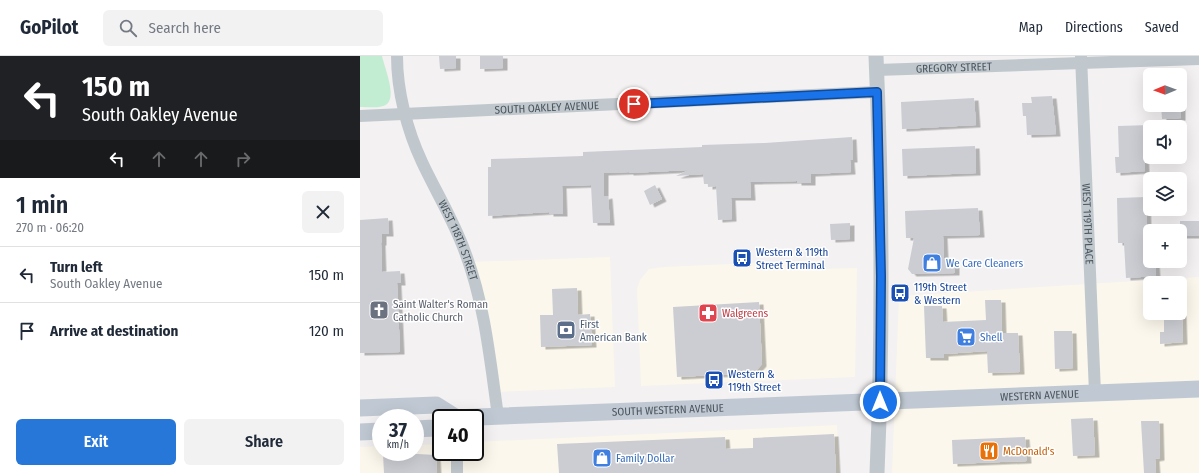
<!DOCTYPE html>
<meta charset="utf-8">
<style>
:root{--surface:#fff;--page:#f2f2f3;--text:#1f2937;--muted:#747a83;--line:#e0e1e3;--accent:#2677d8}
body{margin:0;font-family:"Fira Sans Condensed",sans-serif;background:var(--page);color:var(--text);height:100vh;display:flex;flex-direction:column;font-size:15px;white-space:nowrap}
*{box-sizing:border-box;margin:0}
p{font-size:13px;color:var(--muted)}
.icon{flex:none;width:22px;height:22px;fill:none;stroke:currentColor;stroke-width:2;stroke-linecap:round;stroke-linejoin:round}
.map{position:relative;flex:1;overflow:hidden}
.side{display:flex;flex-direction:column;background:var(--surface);width:360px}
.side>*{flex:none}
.banner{background:#202124;color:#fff;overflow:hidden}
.needle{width:26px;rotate:269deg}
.fabs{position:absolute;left:783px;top:12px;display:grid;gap:8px}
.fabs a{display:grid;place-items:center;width:44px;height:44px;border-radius:6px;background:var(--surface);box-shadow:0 4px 16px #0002;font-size:20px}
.speed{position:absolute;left:12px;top:353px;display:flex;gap:8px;font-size:20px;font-weight:700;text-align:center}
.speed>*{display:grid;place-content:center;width:52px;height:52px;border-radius:50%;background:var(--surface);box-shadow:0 4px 16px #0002;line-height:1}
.speed small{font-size:10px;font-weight:400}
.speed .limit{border:2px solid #111;border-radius:6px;background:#fff;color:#111}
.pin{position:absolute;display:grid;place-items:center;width:34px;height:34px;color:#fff;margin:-17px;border:2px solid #fff;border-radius:50%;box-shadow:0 1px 4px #0007}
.me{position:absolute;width:44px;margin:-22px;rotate:0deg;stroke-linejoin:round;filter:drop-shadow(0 0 3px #0008)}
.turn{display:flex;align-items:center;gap:14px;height:84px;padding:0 16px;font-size:18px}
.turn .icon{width:52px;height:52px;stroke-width:2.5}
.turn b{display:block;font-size:28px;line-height:34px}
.lanes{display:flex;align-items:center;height:38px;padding:0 16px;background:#0003;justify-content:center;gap:20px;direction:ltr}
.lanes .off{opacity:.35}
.round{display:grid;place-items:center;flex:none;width:42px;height:42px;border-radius:6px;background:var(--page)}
.headline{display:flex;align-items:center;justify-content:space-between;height:68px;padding:0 16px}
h1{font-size:24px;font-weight:600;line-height:30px}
.action{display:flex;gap:8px;margin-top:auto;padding:8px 16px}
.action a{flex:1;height:46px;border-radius:6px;background:var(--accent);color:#fff;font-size:16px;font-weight:600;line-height:46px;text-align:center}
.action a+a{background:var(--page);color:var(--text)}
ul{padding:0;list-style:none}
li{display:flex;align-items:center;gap:12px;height:56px;padding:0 16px;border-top:1px solid var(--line)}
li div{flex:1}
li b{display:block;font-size:15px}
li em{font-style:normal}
header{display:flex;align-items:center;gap:24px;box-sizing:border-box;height:56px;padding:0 20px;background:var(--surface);border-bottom:1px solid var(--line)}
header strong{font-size:19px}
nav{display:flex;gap:22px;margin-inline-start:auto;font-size:14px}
.search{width:280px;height:36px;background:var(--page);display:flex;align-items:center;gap:10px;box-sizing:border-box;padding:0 14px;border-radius:6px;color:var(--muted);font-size:15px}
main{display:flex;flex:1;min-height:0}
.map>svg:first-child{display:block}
.commercial{fill:#fbf7ec;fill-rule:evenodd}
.green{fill:#c3edd2}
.building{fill:#cbcdd3;filter:url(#shadow)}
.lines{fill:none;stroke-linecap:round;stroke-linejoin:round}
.minor{stroke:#c0c8ce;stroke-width:12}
.tertiary{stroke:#c0c8ce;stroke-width:15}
.secondary{stroke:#c0c9d3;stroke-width:17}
.route-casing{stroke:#114b97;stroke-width:10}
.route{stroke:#1a73e8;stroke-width:7}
.labels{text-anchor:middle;stroke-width:3;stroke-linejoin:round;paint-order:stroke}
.street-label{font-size:11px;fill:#4a545d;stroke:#fff}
.transit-label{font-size:11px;fill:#164399;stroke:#fff;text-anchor:start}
.shop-label{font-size:11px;fill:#366cbe;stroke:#fff;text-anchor:start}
.worship-label{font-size:11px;fill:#5b616d;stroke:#fff;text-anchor:start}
.health-label{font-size:11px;fill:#be3a42;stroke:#fff;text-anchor:start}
.service-label{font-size:11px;fill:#4e5e75;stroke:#fff;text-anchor:start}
.food-label{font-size:11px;fill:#c56008;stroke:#fff;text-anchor:start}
</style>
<header>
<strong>GoPilot</strong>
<div class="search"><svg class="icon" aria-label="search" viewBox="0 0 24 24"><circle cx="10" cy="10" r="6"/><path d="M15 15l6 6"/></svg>Search here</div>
<nav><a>Map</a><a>Directions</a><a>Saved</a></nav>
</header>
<main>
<section class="side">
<div class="banner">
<div class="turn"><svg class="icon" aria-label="left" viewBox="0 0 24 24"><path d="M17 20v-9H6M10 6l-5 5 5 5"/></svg><div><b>150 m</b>South Oakley Avenue</div></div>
<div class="lanes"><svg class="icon" aria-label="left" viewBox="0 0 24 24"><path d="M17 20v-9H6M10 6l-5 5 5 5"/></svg><svg class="icon off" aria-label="ahead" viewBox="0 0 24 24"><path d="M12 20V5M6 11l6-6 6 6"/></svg><svg class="icon off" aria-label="ahead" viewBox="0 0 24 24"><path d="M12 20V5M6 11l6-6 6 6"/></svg><svg class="icon off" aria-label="right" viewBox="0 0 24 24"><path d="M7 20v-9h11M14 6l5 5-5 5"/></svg></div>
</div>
<div class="headline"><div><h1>1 min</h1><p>270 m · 06:20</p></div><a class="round"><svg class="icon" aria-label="close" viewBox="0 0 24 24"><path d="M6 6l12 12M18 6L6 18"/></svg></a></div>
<ul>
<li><svg class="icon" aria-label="left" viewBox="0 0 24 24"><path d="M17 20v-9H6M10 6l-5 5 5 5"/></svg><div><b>Turn left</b><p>South Oakley Avenue</p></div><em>150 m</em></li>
<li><svg class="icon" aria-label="arrive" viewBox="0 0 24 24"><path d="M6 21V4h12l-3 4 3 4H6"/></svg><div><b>Arrive at destination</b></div><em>120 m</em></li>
</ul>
<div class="action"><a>Exit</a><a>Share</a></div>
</section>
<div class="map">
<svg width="839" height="417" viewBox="0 0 839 417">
<defs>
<filter id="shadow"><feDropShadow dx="4.5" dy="2.5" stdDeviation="0" flood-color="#0004"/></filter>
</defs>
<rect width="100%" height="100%" fill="#f3f1f1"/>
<path class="commercial" d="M250,201l5,130 -118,5 -27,-130z
M460,204v9l37,-1 -2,109 -214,9 -4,-97 3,-9 9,-11 15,-2z
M839,221v196h-307l7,-177zM790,227h30v30h-30z
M477,369l3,48h-480v-26l21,-1v6h34v-7l26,-1v8h34v-10z"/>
<path class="green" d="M0,0h22c2,10 14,38 6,47 -5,6 -20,4 -28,4z"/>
<path class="building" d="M79,0h17v12l-16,1z
M120,0h23v12l-23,1z
M692,40l4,38 -29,1 -1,-19h-3l-1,-13h10l-1,-6z
M614,42l2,27 -74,4 -1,-27z
M801,49h20v13l-19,1z
M790,69v21h-6l1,25 -29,2 -1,-16h4l-1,-31z
M492,81l1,23h-3l1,12 -40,2v9h-14v-2l-47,1 1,16h-20l1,21 -14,1 -2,-34 -8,1v-3h-4l-1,-10 -27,2 13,-6 -60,3v-1l-25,1v24l4,-1 2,27h-17l-2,-38 -29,1 1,28h-14v-2l-61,4v-49h3v-8l92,-3v-4l119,-5v-2l63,-2z
M615,90l1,27 -73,3 -1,-27z
M295,129l7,14 -12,6 -6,-14z
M786,141l2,59h2v5h5l1,15 -30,2 -2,-35h-6l-1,-45z
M618,152l2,27 -37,1 1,22h11v15l-43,1 -4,-5 6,-31h-8l-1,-27z
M28,162l1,16h-7v9h-1l1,29 18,-1 1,12h-4l3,69 -40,1v-133z
M820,165h19v15h-19z
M490,167v16l-19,1 -1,-16z
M217,232l1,27 12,-1 2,31 -51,2 -1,-32h13l-1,-26z
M625,244h16l1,33h16l2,39 -32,1 -1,-22 -43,3v4h-18l-2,-52h18l1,16 43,-2z
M399,246l3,62 -8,9 -77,4 -4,-70z
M822,257l1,29 -23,2v-12h4v-18z
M694,275h18l1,37 -18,1z
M733,362l2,37 -22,1 -2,-37z
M781,365h18l1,37 -5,1 1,14h-12z
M474,378l2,39h-277l-2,-29 168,-7 1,12 27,-1v-10z
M665,381l2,24 -74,3 -1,-24z
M39,397l37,2 1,18h-53l-1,-19z"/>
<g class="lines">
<g class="minor">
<path id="s1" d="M37,0c0,35 10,74 25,106 14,30 32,59 43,90 20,53 25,108 33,164"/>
<path id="s2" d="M721,0l14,337"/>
<path id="s3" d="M517,14l322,-11"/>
<path id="s4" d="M0,60l517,-24"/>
<path d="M97,396v21"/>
</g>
<path class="tertiary" d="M516,0c6,139 7,278 1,417"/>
<g class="secondary">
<path d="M0,352l76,-3 19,12"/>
<path id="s5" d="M93,362l746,-29"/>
<path d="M55,373l20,-1 6,-3"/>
<path d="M0,376l21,-1"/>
</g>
</g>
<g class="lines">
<defs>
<path id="route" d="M274,48l243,-12 4,184 -1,126"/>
</defs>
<use href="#route" class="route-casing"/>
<use href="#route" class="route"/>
</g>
<defs>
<symbol id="bus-square" viewBox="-11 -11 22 22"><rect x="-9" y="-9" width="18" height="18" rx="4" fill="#1a4fb4" stroke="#fff"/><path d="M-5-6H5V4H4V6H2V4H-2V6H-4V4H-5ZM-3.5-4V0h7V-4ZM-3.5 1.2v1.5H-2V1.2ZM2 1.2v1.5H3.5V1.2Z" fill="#fff"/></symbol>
<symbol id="shop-square" viewBox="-11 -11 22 22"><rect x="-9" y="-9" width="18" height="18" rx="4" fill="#3f7fe0" stroke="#fff"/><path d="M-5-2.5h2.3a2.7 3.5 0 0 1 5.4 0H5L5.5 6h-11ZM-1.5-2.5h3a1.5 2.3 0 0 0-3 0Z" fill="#fff"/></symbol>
<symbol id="church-square" viewBox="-11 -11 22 22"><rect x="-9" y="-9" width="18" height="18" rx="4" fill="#6b7280" stroke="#fff"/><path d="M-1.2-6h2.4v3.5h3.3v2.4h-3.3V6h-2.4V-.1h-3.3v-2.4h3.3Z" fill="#fff"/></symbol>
<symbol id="pharmacy-square" viewBox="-11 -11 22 22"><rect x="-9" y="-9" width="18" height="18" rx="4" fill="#e0444e" stroke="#fff"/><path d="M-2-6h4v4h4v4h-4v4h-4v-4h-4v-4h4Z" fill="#fff"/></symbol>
<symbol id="bank-square" viewBox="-11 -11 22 22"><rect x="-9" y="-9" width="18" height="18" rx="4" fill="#5c6f8a" stroke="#fff"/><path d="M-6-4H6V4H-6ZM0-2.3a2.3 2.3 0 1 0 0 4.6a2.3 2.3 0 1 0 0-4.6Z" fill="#fff"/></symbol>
<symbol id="supermarket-square" viewBox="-11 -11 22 22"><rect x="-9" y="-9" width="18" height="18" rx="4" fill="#3f7fe0" stroke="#fff"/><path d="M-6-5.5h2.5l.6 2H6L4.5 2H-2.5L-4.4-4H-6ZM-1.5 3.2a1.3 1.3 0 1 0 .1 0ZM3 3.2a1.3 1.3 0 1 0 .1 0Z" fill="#fff"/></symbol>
<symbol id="restaurant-square" viewBox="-11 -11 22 22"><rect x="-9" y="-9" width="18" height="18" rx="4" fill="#e8710a" stroke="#fff"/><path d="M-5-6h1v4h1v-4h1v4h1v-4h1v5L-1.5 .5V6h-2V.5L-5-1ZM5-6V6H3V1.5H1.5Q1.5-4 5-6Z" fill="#fff"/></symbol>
</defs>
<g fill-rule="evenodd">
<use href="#bus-square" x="371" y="191" width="22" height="22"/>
<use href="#shop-square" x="561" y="196" width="22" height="22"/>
<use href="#bus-square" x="529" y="226" width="22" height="22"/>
<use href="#church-square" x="8" y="243" width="22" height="22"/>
<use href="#pharmacy-square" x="337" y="246" width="22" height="22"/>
<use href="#bank-square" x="195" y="263" width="22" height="22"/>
<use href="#supermarket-square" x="595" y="270" width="22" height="22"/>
<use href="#bus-square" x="343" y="313" width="22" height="22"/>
<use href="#restaurant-square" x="618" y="384" width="22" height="22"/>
<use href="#shop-square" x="231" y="391" width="22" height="22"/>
</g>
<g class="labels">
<g class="street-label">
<text dy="4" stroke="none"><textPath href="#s3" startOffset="77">GREGORY STREET</textPath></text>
<text dy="4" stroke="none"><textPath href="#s4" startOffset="187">SOUTH OAKLEY AVENUE</textPath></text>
<text dy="4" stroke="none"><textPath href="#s2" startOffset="168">WEST 119TH PLACE</textPath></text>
<text dy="4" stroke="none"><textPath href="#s1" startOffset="196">WEST 118TH STREET</textPath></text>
<text dy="4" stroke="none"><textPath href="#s5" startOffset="587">WESTERN AVENUE</textPath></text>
<text dy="4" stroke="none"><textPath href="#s5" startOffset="215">SOUTH WESTERN AVENUE</textPath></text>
</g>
<g class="transit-label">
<text x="396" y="200">Western &amp; 119th<tspan x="396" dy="13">Street Terminal</tspan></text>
<text x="554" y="235">119th Street<tspan x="554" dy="13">&amp; Western</tspan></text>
<text x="368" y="322">Western &amp;<tspan x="368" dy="13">119th Street</tspan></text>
</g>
<g class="shop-label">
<text x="586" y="211">We Care Cleaners</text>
<text x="620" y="285">Shell</text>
<text x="256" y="406">Family Dollar</text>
</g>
<g class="worship-label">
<text x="33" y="252">Saint Walter's Roman<tspan x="33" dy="13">Catholic Church</tspan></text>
</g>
<g class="health-label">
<text x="362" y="261">Walgreens</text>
</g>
<g class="service-label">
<text x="220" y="272">First<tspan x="220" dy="13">American Bank</tspan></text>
</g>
<g class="food-label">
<text x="643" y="399">McDonald's</text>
</g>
</g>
</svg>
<div class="fabs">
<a><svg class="needle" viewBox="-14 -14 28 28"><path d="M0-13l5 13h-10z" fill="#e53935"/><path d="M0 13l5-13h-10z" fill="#747a83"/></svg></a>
<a><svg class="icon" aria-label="sound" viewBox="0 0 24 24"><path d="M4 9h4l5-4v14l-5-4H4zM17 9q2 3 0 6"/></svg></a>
<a><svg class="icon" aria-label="layers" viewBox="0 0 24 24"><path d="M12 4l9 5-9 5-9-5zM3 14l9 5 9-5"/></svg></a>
<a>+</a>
<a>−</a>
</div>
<div class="speed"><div>37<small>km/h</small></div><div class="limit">40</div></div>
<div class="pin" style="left:274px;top:48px;background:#d93025"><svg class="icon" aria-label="arrive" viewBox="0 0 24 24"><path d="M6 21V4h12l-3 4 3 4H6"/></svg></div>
<svg class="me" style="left:520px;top:346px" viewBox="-20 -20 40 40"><circle r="17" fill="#1a73e8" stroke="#fff" stroke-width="3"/><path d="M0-11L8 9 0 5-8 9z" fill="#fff"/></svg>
</div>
</main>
